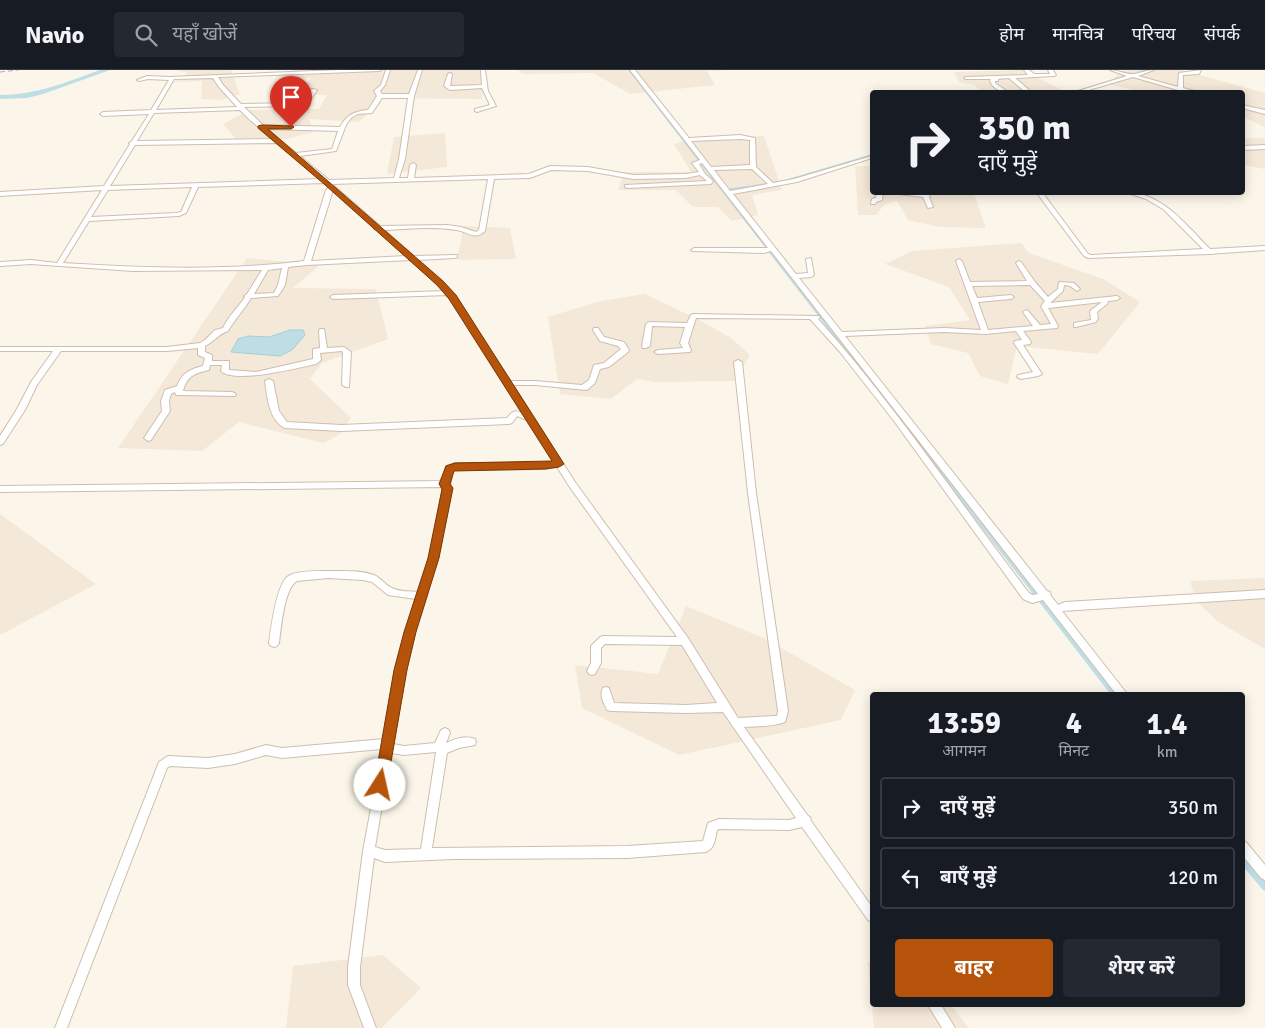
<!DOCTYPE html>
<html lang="hi">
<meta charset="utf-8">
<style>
:root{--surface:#171b24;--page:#242831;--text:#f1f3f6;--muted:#9ea1a6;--line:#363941;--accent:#b45309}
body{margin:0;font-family:Signika,"Noto Sans Devanagari",sans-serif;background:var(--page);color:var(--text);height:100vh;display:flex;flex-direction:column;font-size:19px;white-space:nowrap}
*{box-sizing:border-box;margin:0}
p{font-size:16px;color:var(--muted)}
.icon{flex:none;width:28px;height:28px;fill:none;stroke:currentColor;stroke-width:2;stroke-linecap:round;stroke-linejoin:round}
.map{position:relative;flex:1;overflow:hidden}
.panel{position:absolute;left:870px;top:622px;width:375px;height:315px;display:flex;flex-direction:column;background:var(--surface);border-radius:5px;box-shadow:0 2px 12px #0003}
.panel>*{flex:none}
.guide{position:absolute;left:870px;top:20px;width:375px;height:105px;border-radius:5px;box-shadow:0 2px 12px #0003;background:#171b24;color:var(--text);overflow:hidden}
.pin{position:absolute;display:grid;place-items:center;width:42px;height:42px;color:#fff;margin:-51px -21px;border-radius:50% 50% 50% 0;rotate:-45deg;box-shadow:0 0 5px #0007}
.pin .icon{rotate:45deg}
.me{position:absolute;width:55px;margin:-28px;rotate:10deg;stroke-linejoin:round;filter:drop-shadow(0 0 4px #0008)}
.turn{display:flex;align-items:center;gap:18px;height:105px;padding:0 25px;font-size:22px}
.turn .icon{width:65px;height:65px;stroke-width:2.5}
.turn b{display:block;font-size:35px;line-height:42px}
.eta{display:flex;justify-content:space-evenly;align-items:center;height:85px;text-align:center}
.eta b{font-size:30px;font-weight:700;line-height:35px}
.action{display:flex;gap:10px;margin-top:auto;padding:10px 25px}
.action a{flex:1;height:58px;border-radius:5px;background:var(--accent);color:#fff;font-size:20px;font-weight:700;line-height:58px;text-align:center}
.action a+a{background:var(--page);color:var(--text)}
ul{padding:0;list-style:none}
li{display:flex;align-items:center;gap:15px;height:62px;margin:0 10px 8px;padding:0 15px;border:2px solid var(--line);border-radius:5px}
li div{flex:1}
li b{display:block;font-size:19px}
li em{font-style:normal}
header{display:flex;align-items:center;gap:30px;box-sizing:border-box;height:70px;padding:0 25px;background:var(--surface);border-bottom:1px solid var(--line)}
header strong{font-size:24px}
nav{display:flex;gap:28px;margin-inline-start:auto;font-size:18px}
.search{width:350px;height:45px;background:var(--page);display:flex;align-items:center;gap:12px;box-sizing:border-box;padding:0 18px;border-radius:5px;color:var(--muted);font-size:19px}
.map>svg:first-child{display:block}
.residential{fill:#f4e8d8}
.water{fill:#bedee6;stroke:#a5cdd7}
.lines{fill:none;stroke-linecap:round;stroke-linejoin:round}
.canal{fill:#bedee6;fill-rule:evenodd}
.river{fill:#bedee6;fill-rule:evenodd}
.minor-casing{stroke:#cebeaf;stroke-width:2}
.minor{fill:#fff;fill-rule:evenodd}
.rail{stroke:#b9a7c7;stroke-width:1;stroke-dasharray:5 3;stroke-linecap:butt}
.route{fill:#b45309;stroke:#753606}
</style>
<header>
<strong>Navio</strong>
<div class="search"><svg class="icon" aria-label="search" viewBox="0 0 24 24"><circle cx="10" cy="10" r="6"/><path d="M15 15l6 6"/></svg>यहाँ खोजें</div>
<nav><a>होम</a><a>मानचित्र</a><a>परिचय</a><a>संपर्क</a></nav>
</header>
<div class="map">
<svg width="1265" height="958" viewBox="0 0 1265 958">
<rect width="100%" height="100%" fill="#fcf6ea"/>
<path class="residential" d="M176,0h55l9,24 -19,6 -20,-1 1,-18 -28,1 14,-9z
M293,0h192l-3,29 -108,-1 -3,12 -12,12 -50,-3 4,13 -26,7h-51l-13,-15 25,-14 71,-1 8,-14 -29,-1 13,-16h-27z
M518,0h217l-28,1 8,14 -85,9 -37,-21 -71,1z
M1024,0l41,22h-82l-9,-7 -15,-3 -5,-10z
M1123,0h59l83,23v34l-22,-10 -1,-25h-98l-37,-8z
M445,63l2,34 -60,7 7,-37z
M764,66l18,54 -30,5 6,20 -26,6 -14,-14h-25l-17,-17h-58l6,-18h67l-17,-28 19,-6z
M1242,68h23v31l-22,-4z
M855,96h17v26l102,1 12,35 -46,-1 -32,-7 -11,-19 -12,3 -9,11h-18z
M464,156l46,2 6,31 -59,1z
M1021,173l8,10 74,26 37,23 -42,52 -81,-8 -9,38 -28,-8 -12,-23 -37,-9 -6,-18 45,-6 -21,-33 -64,-23 27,-13z
M247,188l73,7 -27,23 83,1 12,50 -66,24 -12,16 41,39 -12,17 -16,8 -84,-21 -37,29 -84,-3z
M645,224l60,29 26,15 19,17 -16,26 -79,1 -18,-3 -26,20 -51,-5 -12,-77 53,-16z
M0,444l96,70 -96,51z
M1265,508v71l-48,-28 -21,-20 -6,-20z
M686,536l80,33 89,51 -14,30 -162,35 -97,-47 -7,-43 83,9z
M383,885l38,33 -39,40h-96l7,-62z
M868,892l4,1v42h79l18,23h-95z"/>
<path class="water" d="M290,260h13l2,5 -13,15 -12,6 -49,-4 7,-13 10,-3 21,1z"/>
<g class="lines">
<path class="canal" d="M628,0h4l93,119 56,-8 91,-27v2l-90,27 -55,9 393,503h-9z
M1143,0h6l-73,22h-5z
M1242,782l3,2 20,24v13l-3,-2 -20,-24z"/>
<path class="river" d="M100,0h10l-67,24 -16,4 -27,1v-4c36,0 67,-13 100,-25z"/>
<defs>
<path id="minor" d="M339,0h42l-2,1 -161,6 5,8 18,19 62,-1 9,-14 5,1 -10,15 -2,1 -61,1 19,18 77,2c7,-12 14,-16 28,-17l9,-14 -3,-5 7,-6 5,-15h4l-5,15 -5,6 2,3h27l9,-24h4l-8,26 -9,63 -6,19h9l2,-13 3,-2 3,2 -2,13 115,-4 21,-8 38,1 45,8 53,-1 13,-2 -7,-9 8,-3 -70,-90h5l54,68 51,-3 15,3 1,29 17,16 21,-4 78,-23v2l-75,24 -64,12 63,80 12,-1 -2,-14 5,-1 3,17 -3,2 -12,1 43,54 102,-4 37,2 -25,-69 3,-2 3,2 8,21 57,-1 -11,-18 3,-2 2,1 14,20 13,15 10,-8 1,-7 15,1 6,6 -3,2 -7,-5 -6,-1 -1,6 -13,12 67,-7 3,2 -3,2 -9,1 -1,3 -10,8 1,6 -2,4 -20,5h-2v-4l17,-3 -1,-9 12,-9 -54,6 10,18 -1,2 -34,3 8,11 -1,2 -7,1 19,29 -4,2 -17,3 -4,-2 1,-2 15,-3 -19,-29 1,-2 7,-1 -6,-9 -31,3 -41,-2 -99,4 202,255 3,1 1,4 7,9 7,-3 200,-12v8l-203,13 66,84h-11l-74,-95 -11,3 -9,-4 -129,-178 -54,-69 -30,-33 -114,-1 -8,25 3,7 -1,2 -32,2 -4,-2 4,-2 25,-2 -3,-5 5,-16 -33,-1 -2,20 -4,2h-3l-1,-2 4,-22 3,-2 38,1 4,-8 2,-1 126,2 1,1 -2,2c77,86 141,183 211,274l4,2 5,-1 -267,-343 -7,2 -72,-2 -1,-1 3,-2h74l-66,-85 -3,1 6,10 8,7 -2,3 -84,4 -2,-1v-2l82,-4 -7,-6 -14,3 -53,1 -45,-8 -37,-1 -21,8 -36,1 -9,52c-10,10 -18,0 -29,-1 -24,-4 -48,-1 -72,0l30,26 43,-1v2l-2,1 -37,2 24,22 13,14 55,85h25l47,4 7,-5 5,-15 10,-2 17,-14 -3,-3 -18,-5 -7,-11 1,-2h4l6,9 20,5 5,8 -1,2 -19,15 -9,2 -5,14 -8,7 -52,-5h-22l62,97 113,156 50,80 36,-2h3l1,-5 -30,-218 -14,-131 4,-2 4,2 14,131 32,218 -3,11c-13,5 -27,4 -41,5l64,89 2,1 1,4 61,86v15l-4,-2 -66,-93 -13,3 -70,-1 -2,1c-2,9 -2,18 -11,22l-79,6 -174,1 -68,3 -11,-4 -14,109v18l16,43h-12l-16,-43v-18l15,-116 19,-102 -100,9 -16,-3 -31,9 -27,4 -38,-2 -3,2 -100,260h-12l104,-266 9,-6 40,2 27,-4 31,-9 16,3 102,-9c8,-47 17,-94 32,-140l-28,-4 -16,-13 -9,-2 -35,-2 -31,3c-13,7 -16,48 -18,62l-2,3 -3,1 -3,-1 -2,-3c2,-15 7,-56 18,-66 8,-7 31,-6 41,-6 15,0 32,-1 46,4 7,3 11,10 18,13 8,4 18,3 26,4l12,-34 13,-71 -443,5v-6l442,-5 4,-15 9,-3h90l9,-1 -27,-42 -10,-4 -5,7 -3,1 -168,7 -56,-3c-16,-7 -18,-32 -20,-47l4,-2 4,2 6,30 8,11 54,3 166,-7c5,-6 7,-9 16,-5l-75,-118 -115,4 -3,-2 3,-2 111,-4 -33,-31 -104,5 -19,2 -3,18 -7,11 -27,2c-7,12 -16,21 -23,33 -11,4 -13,10 -23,15v6l7,3v6h17v9l27,2 57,-13v-10l7,-1 -1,-17 1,-2h4l3,19 17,-1 7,5 -2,35h-3l-4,-2 1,-32 -1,-2 -22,2 1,7 -5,4c-18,4 -82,20 -95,7l1,-6h-12l-1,5c-14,3 -22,6 -26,21l49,1 4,2 -1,2 -56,-1h-3l-1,-3 -4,2 -2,7 1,10 -19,29 -3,1 -4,-3 18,-27 -1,-10 4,-11 12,-4c5,-13 13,-17 26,-20l2,-8 -7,-3v-7l-31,3h-106l-24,34 -12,25 -22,34 -3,1v-9l17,-27 14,-27 22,-31h-53v-4h167l33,-4 5,-3 10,-10 8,-2c5,-12 15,-20 22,-31l-1,-1 3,-2 15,-24 -129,1 -102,-7 -31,2v-4l31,-2 26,3 45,-73 -102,6v-4l104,-6 26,-42 -1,-1 3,-2 17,-27 -46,2 -3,-2 3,-2 48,-2 18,-30 -21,-1 -9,2 -2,-1 10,-4 23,1zM213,8l6,9 18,20 -81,3 18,-31zM382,28h26l-9,61 -5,19 -65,2 -29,-24 36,-5 10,-26 5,-7 7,-4 14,-1zM240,40l10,10 23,19 -136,2 17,-28zM267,59l71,2 -6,18 -36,4zM740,69l10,1v25l-39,2 -20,-26zM277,73l44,36 -211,7 25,-41zM752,99l16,15 -38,7 -16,-21zM488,109l-9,51 -3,2 -15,-5 -14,-2 -67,1 -48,-42zM325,113l4,4 -3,3 -22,71c-79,10 -161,7 -241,2l26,-42 90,-5 7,-3 12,-26zM192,117l-11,25 -5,1 -85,4 17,-27zM333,120l41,37v2l3,1 29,26 -95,5zM282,198l-4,17 -4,8 -20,1 14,-24zM1030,215l15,16 -4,5 10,18 -11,1 -12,-14 -2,-1 -3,2 10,14 -45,4 -10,-28 33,-3 3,-2 -3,-2 -34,3 -5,-12zM557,397l12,19 108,151 -74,-1 -3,1 -9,9v17l-4,8 2,3 3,1 3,-1 6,-11v-15l4,-4 77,1 35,58 -31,2 -72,-2 -5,-15 -3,-1 -3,1c-4,8 1,15 4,22l4,1 75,2 37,-1 73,106 -7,2 -70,-1 -11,4 -5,18 -76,5 -195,2 15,-95 12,-5 16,-3 1,-3 -1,-3c-10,-4 -20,0 -29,4l4,-10 -1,-3 -4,-2 -4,2 -6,13 -31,3 -11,-2 13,-74 9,-38 23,-74 15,-88 92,-1zM436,682l-15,97 -36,1 -10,-3 16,-94 13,2z
M481,0h4l3,21 8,15 -19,6 -2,-1v-2l15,-4 -8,-17 -32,2 -6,-4 4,-12 2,-1 2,1 -2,12h1l31,-1z
M1024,0h5l5,4h16l-2,-4h5l3,5 -2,1 -39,2 14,12 -1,2h-5l1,-1 -15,-13 -11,1v2h-3v2l13,9c-7,1 -17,-5 -18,-12l1,-1h-25l-2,-1 2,-1 62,-2z
M1110,0c8,0 16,5 24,4 7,-1 13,-4 20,-4l-16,6 40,11 1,-14 22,-3 -2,4 -16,1v13l11,3v1l-16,-2 -45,-13 -51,15h-7l52,-16z
M1242,35l23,5v4l-23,-6z
M1265,75v4l-23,1v-4z
M877,122h6l-1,8 -6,2 -1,2h-4l1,-5 4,-1z
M883,122l38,2v-2h6l3,4 -1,1 4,10 -5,1 -5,-11z
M1036,122h6l46,62 3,1 112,-6 -40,-40 -17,-10 -21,-7c37,0 61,33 85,57l55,-3v4l-56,4 -121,4 -4,-2z
M1242,771l4,1 19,23v15l-4,-2 -19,-23z
M928,935h13l14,23h-13z"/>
</defs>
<use href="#minor" class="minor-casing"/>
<use href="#minor" class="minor"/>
<path class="rail" d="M0,2l18,-2"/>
</g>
<path class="route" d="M261,55l32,1 1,1 -3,2h-23l175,152 13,14 108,169 -5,3 -14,2 -91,2 -4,13 3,4 -14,70 -23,74 -9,38 -20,115 -2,5 -5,2 -4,-2 -2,-5 20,-115 10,-38 24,-74 14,-69 -3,-5 7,-18 9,-3 97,-2 -103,-162 -12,-14 -113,-101 -66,-56v-2z"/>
</svg>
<div class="pin" style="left:291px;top:57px;background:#d93025"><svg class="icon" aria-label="arrive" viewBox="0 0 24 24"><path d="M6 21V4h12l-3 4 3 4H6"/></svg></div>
<svg class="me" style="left:380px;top:715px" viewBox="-20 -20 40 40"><circle r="19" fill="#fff"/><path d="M0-13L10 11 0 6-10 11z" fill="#b45309"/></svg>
<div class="guide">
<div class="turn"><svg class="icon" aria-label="right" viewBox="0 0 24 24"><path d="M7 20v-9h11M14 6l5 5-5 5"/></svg><div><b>350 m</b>दाएँ मुड़ें</div></div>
</div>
<section class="panel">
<div class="eta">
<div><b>13:59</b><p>आगमन</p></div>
<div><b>4</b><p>मिनट</p></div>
<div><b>1.4</b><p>km</p></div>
</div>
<ul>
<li><svg class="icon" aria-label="right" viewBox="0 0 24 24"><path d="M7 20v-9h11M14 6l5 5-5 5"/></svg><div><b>दाएँ मुड़ें</b></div><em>350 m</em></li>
<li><svg class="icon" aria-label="left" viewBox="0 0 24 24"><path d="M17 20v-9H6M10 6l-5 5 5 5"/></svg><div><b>बाएँ मुड़ें</b></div><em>120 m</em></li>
</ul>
<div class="action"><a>बाहर</a><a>शेयर करें</a></div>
</section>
</div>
